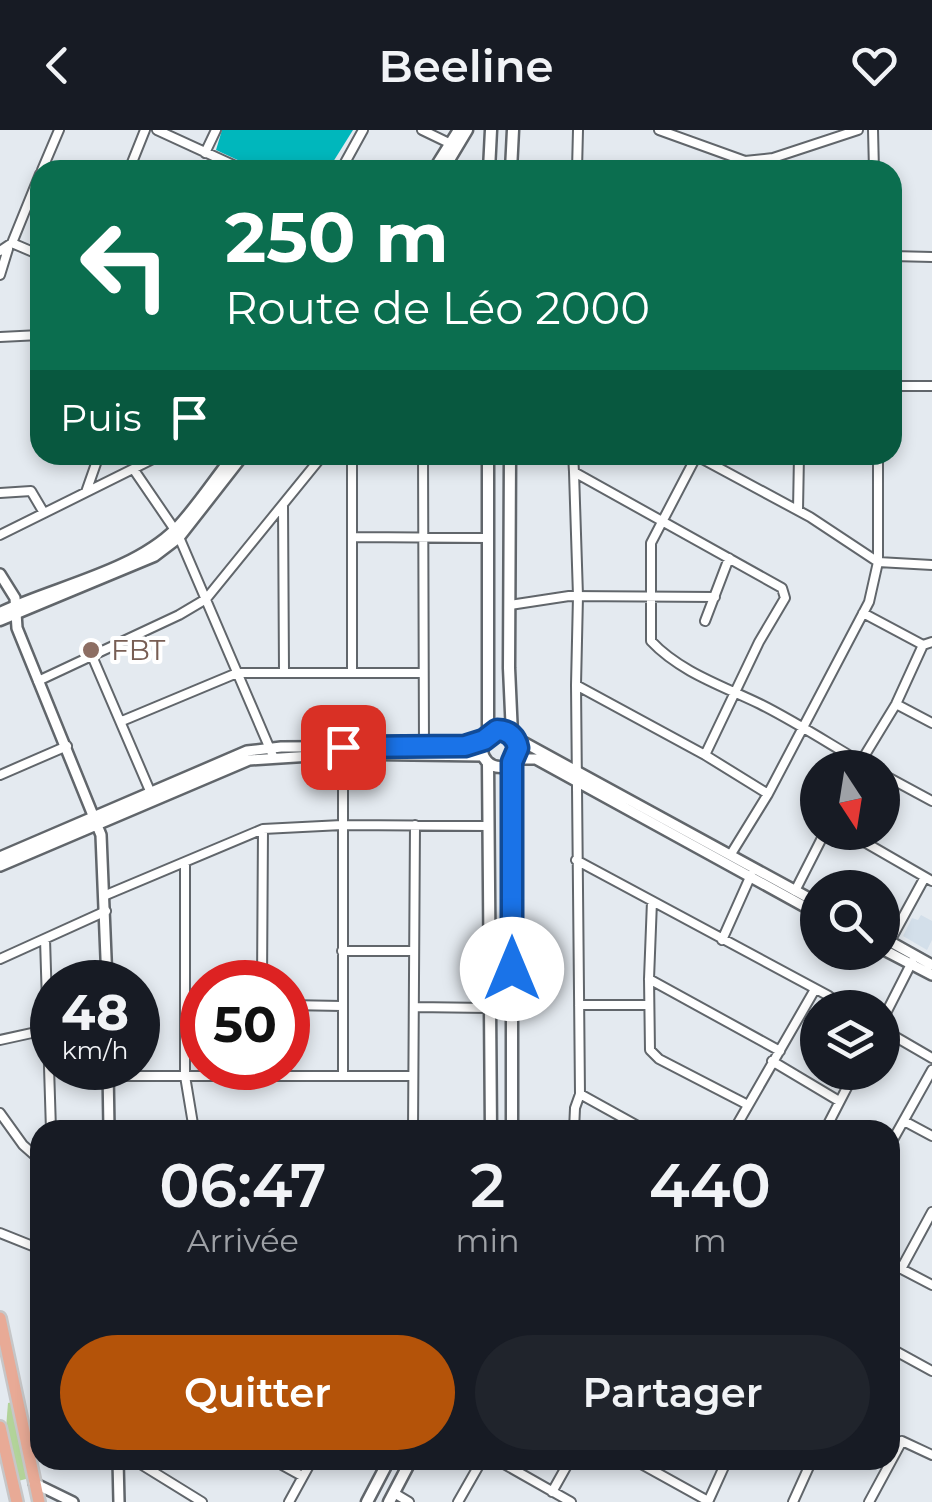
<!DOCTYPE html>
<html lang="fr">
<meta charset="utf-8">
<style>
:root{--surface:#171b24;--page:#20242c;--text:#f1f3f6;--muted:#9ea1a6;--accent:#b45309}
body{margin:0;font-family:Montserrat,sans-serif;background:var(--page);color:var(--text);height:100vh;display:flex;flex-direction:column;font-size:38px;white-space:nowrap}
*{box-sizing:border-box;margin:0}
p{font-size:32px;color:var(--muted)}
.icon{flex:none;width:55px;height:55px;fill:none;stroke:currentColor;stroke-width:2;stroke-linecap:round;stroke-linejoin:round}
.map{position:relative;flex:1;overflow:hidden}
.side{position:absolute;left:30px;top:990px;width:870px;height:350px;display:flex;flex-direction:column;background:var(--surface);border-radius:30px;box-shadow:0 5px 15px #0003}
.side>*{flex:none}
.hud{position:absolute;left:30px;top:30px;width:872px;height:305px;border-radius:30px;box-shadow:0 5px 15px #0003;background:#0b6e4f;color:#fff;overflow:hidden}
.needle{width:65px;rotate:168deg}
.buttons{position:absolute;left:800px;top:620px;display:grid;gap:20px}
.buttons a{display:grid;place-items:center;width:100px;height:100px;border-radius:50%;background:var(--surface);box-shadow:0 5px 15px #0003;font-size:50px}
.speed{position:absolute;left:30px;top:830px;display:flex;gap:20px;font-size:50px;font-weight:700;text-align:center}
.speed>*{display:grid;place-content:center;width:130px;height:130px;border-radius:50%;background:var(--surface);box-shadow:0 5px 15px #0003;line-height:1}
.speed small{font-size:25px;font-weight:400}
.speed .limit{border:15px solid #d22;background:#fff;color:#111}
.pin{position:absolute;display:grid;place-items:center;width:85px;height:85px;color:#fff;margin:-42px;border-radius:20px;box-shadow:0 5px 15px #0006}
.me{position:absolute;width:110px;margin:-55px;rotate:0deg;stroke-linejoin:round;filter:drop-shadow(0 0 8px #0008)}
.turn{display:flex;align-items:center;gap:35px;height:210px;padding:0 30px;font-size:45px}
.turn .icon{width:130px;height:130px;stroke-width:2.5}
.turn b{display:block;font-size:70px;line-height:85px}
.then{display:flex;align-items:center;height:95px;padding:0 30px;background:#0003;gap:20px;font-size:38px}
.eta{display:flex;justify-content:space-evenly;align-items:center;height:170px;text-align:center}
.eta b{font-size:60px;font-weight:600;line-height:70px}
.primary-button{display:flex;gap:20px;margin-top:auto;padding:20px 30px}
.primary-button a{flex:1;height:115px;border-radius:60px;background:var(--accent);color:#fff;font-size:40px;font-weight:600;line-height:115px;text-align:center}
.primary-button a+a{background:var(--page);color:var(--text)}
header{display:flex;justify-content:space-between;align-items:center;height:130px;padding:0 30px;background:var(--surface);font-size:45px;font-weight:600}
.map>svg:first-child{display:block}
.built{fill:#d3dfea}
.green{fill:#b2d399}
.water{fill:#00b7bc}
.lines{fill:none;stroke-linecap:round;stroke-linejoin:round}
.minor-casing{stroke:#61666b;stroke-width:12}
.tertiary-casing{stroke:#61666b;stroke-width:14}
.secondary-casing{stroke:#61666b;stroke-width:15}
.primary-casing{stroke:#c6c6c7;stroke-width:16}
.minor{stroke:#fff;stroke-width:8}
.tertiary{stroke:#fff;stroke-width:9}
.secondary{stroke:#fff;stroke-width:10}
.primary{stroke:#e8aa96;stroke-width:11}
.route-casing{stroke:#114b97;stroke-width:25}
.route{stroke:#1a73e8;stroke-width:18}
.education-dot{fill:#8d6e63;stroke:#fff;stroke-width:4}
.labels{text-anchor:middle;stroke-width:8;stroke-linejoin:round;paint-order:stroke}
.education-label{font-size:28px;fill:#785e54;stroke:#fff;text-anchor:start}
</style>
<header><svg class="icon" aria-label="back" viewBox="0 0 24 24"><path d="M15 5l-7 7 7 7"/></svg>Beeline<svg class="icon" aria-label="heart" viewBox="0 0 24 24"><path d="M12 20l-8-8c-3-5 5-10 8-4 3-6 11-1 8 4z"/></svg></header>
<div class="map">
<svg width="932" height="1372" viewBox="0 0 932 1372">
<rect width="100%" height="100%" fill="#e4eaf0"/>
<path class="built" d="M921,785l11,6v19l-5,10 -24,-14 9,-18 6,2z"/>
<path class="green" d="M13,1272l17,76 -12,3 -12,-53 2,-25z"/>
<path class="water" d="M222,0h131l-25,40h-69l-43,-20z"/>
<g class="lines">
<defs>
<path id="minor" d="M157,0l87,40
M422,0l29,14
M659,0l86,31 28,-3 85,-28
M873,0l1,40
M205,23l11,-23
M42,40l17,-40
M129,40l16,-40
M341,40l22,-40
M577,40l1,-40
M12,113l28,12
M0,121l12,-8 28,-69
M892,126l40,1
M0,145l8,-26
M0,207l40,-2
M892,256h40
M423,325l1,291
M573,325l1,17 208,116 3,10 -26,44 -54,113 -129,-70 2,-89 -4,-124
M695,325l115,62 68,45 54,3
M697,325l-46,88v98c29,31 72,45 109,63 38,19 74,43 111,64
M134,340l41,60
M86,362l13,-37
M0,363l31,-2 13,22
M283,376l1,165
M798,380l1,-55
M0,405l161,-80
M179,407l94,219
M354,407l134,1
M510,475l59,-9 146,1
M863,483l60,32
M705,491l24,-63
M92,526l58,135
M352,542v-217
M38,551l141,-66 27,-16 117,-144
M896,574l36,19
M122,591l115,-48h185
M705,625l63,39
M857,638l39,-64 27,-59 9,-3
M882,644l50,27
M0,645l67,-29
M847,702l85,49
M731,724l37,-60 101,-192 9,-40v-107
M576,730l253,136
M185,733v213l9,54
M795,761l30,-59
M106,765l157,-66 79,-4 147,1
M652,771l-3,78 1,71 9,9 89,46
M45,809l6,191
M722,810l29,-65
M890,811l35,-64
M342,821h72
M0,829l106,-48
M649,849l131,72
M262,852l1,-153
M186,874h16
M288,875l54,1
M579,875h69
M414,877l75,1
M882,891l30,-59
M882,899l50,29
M0,910l50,-11
M772,931l67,40
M108,946h305
M343,946v-325
M580,964l65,36
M0,983l23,32 17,15
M904,991l28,15
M413,1000l2,-305
M574,1000l1,-22 5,-14 -4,-409
M734,1000l80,-139
M825,1000l30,-58
M890,1015l42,-75
M0,1103l40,16
M890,1133l42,22
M901,1139l31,-57
M890,1218l42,23
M134,1330l68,42
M273,1330l29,16
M497,1330l74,42
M634,1330l74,41
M552,1362l18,-32
M394,1363l15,9
M289,1372l23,-42
M458,1372l24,-42
M708,1372l19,-42
M793,1372l19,-42
M869,1372l33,-61 30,14"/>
<path id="tertiary" d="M0,444l15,24 2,30 84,207 6,147
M514,607l304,166
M515,629h21l282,155
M0,727l247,-106 34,-4 184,-1 19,-6
M0,736l249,-106 94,-6 140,2
M882,807l50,28
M882,819l50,26
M108,938l1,62
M118,1330l1,42
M34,1353l39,19"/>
<path id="secondary" d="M434,40l25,-40
M443,40l24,-40
M489,40l2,-40
M511,40l2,-40
M510,325l-1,213 3,67
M0,483c54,-26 133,-41 176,-84 21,-22 39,-50 58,-74
M0,490l154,-64 25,-19 64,-82
M482 619a18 18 0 1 1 36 0a18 18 0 1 1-36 0Z
M488,605v-280
M512,632v368
M488,633l3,367
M367,1372l22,-42
M389,1372l22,-42"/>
<path id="primary" d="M0,1188l39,184
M0,1297l17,75"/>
</defs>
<use href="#minor" class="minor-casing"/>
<use href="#tertiary" class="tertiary-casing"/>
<use href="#secondary" class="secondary-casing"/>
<use href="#primary" class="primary-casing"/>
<use href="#minor" class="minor"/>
<use href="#tertiary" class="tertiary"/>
<use href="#secondary" class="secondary"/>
<use href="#primary" class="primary"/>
</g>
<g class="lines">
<defs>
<path id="route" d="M343,617l122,-1 19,-6 13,-10c12,0 19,7 21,18l-6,14v207"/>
</defs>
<use href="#route" class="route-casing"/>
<use href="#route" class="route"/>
</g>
<circle class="education-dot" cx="91" cy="520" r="10"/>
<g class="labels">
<g class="education-label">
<text x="111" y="530">FBT</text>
</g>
</g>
</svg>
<div class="buttons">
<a><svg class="needle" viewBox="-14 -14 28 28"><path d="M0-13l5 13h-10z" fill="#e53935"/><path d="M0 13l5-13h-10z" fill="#9ea1a6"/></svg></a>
<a><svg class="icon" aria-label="search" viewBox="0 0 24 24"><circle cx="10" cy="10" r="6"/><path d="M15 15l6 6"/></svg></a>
<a><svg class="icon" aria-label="layers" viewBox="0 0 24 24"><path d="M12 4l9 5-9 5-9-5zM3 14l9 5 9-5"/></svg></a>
</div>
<div class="speed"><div>48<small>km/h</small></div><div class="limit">50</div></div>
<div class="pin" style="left:343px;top:617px;background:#d93025"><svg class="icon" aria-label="arrive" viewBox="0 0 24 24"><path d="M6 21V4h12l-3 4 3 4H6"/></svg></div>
<svg class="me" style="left:512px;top:839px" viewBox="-20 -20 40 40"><circle r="19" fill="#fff"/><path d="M0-13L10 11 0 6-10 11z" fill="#1a73e8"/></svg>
<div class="hud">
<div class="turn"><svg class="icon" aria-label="left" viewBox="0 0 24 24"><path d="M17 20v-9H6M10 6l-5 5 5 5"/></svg><div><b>250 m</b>Route de Léo 2000</div></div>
<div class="then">Puis<svg class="icon" aria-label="arrive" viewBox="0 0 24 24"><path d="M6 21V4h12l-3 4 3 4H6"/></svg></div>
</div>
<section class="side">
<div class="eta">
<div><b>06:47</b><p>Arrivée</p></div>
<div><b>2</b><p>min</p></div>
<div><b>440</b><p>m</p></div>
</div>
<div class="primary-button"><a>Quitter</a><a>Partager</a></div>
</section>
</div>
